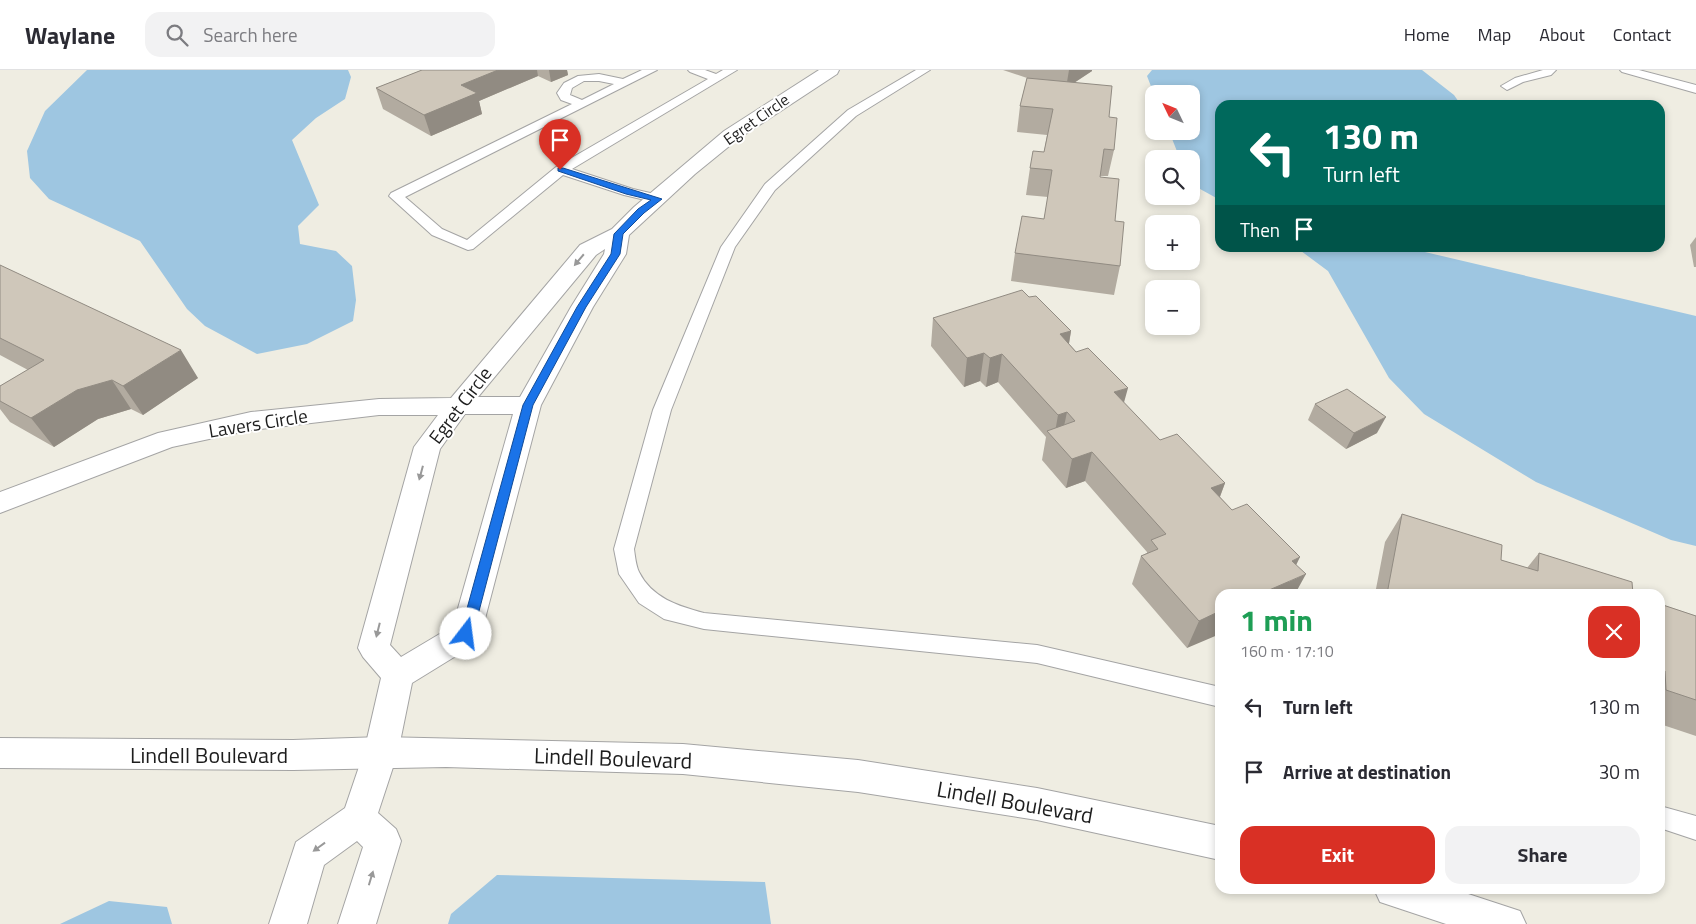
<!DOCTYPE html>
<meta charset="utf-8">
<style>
:root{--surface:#fff;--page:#f2f2f3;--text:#2b2b33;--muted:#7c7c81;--line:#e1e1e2;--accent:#d93025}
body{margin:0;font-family:"Titillium Web",sans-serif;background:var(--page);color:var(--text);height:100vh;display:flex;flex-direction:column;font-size:19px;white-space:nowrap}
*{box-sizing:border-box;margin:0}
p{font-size:16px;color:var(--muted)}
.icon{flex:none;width:28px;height:28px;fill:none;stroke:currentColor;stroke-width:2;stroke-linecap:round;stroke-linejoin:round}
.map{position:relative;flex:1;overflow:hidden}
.panel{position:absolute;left:1215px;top:519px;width:450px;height:305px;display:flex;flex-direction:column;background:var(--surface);border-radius:15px;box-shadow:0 2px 8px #0003}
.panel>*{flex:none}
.top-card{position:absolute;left:1215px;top:30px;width:450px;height:152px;border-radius:15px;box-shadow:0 2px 8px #0003;background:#00695c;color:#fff;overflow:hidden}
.needle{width:32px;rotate:313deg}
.fabs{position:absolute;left:1145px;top:15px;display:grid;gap:10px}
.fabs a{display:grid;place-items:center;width:55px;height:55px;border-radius:10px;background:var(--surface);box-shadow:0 2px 8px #0003;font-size:25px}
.pin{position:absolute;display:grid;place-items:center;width:42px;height:42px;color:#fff;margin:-51px -21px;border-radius:50% 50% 50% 0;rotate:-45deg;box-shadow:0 0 5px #0007}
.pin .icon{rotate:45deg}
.me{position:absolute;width:55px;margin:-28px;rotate:15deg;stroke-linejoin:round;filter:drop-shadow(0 0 4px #0008)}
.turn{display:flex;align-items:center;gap:18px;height:105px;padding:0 25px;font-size:22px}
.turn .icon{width:65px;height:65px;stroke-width:2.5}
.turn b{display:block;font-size:35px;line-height:42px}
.then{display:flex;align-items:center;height:48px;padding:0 25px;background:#0003;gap:10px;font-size:19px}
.round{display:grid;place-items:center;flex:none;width:52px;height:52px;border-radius:15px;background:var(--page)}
.headline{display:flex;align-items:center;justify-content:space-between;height:85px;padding:0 25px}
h1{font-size:30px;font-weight:700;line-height:38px;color:#1e9e55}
.action{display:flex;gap:10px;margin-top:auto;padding:10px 25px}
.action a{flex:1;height:58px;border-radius:15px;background:var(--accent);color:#fff;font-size:20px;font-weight:700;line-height:58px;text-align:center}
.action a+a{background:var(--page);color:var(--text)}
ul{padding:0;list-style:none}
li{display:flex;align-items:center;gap:15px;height:65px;padding:0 25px}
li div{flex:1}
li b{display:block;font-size:19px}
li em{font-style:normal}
header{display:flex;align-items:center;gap:30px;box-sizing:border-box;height:70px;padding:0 25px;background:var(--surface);border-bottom:1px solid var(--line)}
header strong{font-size:24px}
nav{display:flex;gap:28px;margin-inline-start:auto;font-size:18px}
.search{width:350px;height:45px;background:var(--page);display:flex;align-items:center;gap:12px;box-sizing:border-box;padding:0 18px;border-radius:15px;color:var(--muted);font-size:19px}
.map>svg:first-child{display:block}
.water{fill:#9ec6e1}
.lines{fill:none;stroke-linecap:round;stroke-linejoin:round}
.service-casing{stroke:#a4a4a4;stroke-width:2}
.minor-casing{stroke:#a4a4a4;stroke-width:2}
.tertiary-casing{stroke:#a4a4a4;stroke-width:2}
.service{fill:#fff;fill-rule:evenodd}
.minor{fill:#fff;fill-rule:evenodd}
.tertiary{fill:#fff;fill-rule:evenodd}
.wall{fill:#b2aba0}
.shaded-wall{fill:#918b82}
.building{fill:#cfc7ba;stroke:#918b82}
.oneway{fill:#999}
.route{fill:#1a73e8;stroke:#114b97}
.labels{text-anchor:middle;stroke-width:4;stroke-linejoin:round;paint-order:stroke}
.far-street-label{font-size:16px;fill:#1d1d1d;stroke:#fff}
.street-label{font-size:19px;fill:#1d1d1d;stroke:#fff}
.near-street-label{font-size:22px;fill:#1d1d1d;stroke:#fff}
</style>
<header>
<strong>Waylane</strong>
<div class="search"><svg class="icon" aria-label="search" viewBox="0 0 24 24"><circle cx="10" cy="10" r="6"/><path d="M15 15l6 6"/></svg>Search here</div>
<nav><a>Home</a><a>Map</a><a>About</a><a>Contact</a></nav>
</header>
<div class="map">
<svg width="1696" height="854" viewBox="0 0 1696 854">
<rect width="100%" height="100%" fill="#efede2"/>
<path class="water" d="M87,0h261l3,7 -6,22 -29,19 -24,22 27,65 -21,21 2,18 36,7 16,15 4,34 -3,21 -46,23 -50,10 -52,-28 -18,-17 -47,-68 -91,-42 -19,-21 -3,-27 18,-40z
M1152,0h270l32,25 7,10h-241v95l-29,-16v-25h-11l-11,-28h22v-37h-37l-7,-18z
M1297,178h111l288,68v230l-25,-6 -135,-58 -112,-68 -35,-36 -61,-107z
M497,805l268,7 6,42h-323l3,-10z
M109,831l58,6 5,17h-112z"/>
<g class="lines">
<defs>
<path id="service" d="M642,0h15l-252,127 37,32 25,11 89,-73 152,-88 -18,-7 -2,-2h17l11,4 7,-4h14l-165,99 61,20 30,7 2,3 -2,3 -5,1 -34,-8 -61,-20 -90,74 -5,1 -36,-15 -43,-39 2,-3 181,-89 -11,-4 -4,-7 7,-10 14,-7 21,-2 24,5zM584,11h15l15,3 -32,16 -12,-5 2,-7z
M916,0h14l-74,46 -81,74 -40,57 -64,163 -37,139c1,7 2,17 5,23 13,26 39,34 65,41l333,32 183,42v20l-183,-44 -333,-34 -40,-10 -25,-16 -20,-29 -5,-25 39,-139 68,-163 44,-63 83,-74z
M1543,0h13l-5,5 -28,7 -16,8 -6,-4 14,-8z
M1620,0h19l57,15v8l-74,-21z
M1660,736l36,10v24l-36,-12z"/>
<path id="minor" d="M819,0h20l-2,4 -99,65 -43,35 -66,61 -3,19 -33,53 -52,98 -60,229 -4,9 -65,40 -14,69 -20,61 18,16 5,12 -25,83h-38l25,-77 -6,-6 -33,24 -17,59h-38l27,-82 49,-34 19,-56 17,-74 -18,-21 -5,-9 56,-201 24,-32h-59l-128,15 -79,17 -172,66v-21l158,-59 93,-21 128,-13 72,-1 129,-153 32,-16 22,-22 90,-76zM605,179l-1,5 -33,53 -51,90h-42l118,-142zM465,344h48l-60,212 -52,31 -11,-12 50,-196z"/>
<path id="tertiary" d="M381,667l302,7 175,16 179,28 183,38v34l-183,-40 -179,-28 -175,-18 -237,-7 -153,3 -293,-2v-30l293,2z
M1374,819h79l67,22 6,13h-80l-66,-22z"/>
</defs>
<use href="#service" class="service-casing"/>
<use href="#minor" class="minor-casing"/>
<use href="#tertiary" class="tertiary-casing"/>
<use href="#service" class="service"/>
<use href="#minor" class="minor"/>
<use href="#tertiary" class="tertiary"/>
</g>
<path class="wall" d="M422,0h145l1,5 -17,7 -13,-6 -59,25 3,13 -51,22 -48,-27 -7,-21z
M1003,0h89v1l-18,12 35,34 5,33 -6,26h-8v1l15,44 5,45 -6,29 -103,-14 4,-28 29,-34 4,-22 -22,-2 4,-27 14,-16 3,-17 -30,-3 3,-26 7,-28z
M1696,167v30h-2l-4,-22z
M0,195l198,113 -55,37 -12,-6 -33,10 -44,28 -44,-25 -10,-13v-23l28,-16 -28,-15z
M1029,227l42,34 -2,13 55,59 36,37 65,43 -5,14 12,13 68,47 -113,91 -55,-64 9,-28 6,-3v-1l-62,-71 -19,7 -24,-28 4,-23 -48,-55 -12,5 -6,-6 -16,6 -33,-41 2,-28z
M1315,334l62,29 -31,16 -38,-29z
M1402,444l99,46 26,8 12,-15 94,41h-258l10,-52z
M1660,534l36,12v120l-36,-12z"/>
<path class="shaded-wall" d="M498,0h39l1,6 -59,25 3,13 -51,22 -7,-21 37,-30z
M549,0h18l1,5 -17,7z
M1069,0h23v1l-26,17z
M1071,261l-5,29 -6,-26z
M181,280l17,28 -55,37 -20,-29z
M984,283l-4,28 -16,6 3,-29z
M1002,284l-4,28 -12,5 4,-29z
M112,310l19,29 -33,10 -44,28 -23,-29 46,-28z
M1128,318l-8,29 -6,-25z
M1067,342l-6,29 -7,-3 4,-23z
M1386,347l-9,16 -31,16 8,-16z
M1092,382l-7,29 -19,7 6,-29z
M1225,413l-11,29 -3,-24z
M1300,487l-12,25 18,-8 -11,20h-35l32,-33z
M1220,541v23l-33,14 12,-27z"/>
<path class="building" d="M422,0h76l-37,15 16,8 -53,22 -48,-27z
M1027,8l85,8 -3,31 8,1 -3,32 -10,-1 -4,28 19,2 -4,42 9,1 -4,44 -105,-13 7,-37 22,3 8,-49 -22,-2 3,-17 11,1 9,-43 -33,-3z
M1660,79l2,19h-2z
M0,195l181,85 -58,36 -11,-6 -35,10 -46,28 -31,-17v-15l44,-26 -44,-22z
M1022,220l7,7 7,-1 35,35 -11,3 16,18 12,-4 40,40 -14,4 46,48 17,-6 48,49 -14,5 21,22 15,-6 53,53 -8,4 14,13 -46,20h-40v17l-21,10 -58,-65 17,-7 -7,-9 15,-6 -74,-82 -20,7 -25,-28 28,-10 -8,-9 -9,3 -56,-61 -12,4 -6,-5 -17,5 -34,-40z
M1347,319l39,28 -32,16 -39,-29z
M1402,444l100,31 -1,15 37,11 1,-18 93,29 1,12h-246z
M1660,534l36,12v84l-30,-10 -1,-19 -5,-2z"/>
<defs><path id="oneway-solid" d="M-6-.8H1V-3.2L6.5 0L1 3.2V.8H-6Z" transform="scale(1.25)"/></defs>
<g class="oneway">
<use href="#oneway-solid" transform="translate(579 190) rotate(130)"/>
<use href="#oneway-solid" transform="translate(421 403) rotate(105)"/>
<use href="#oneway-solid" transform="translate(378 560) rotate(104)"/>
<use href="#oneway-solid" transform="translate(319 777) rotate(144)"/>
<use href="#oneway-solid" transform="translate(371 808) rotate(-73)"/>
</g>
<path class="route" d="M558,98h5l99,31 -18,14 -21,21 -3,20 -34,53 -53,98 -60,229 -2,4 -5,1 -4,-1 -2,-4 63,-229 54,-98 34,-53 3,-20 24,-25 13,-9 -25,-6 -68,-23z"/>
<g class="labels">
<g class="far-street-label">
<text transform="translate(756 49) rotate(-35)" y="6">Egret Circle</text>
</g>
<g class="street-label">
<text transform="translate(460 335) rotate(-53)" y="7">Egret Circle</text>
<text transform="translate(258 353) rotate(-9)" y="7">Lavers Circle</text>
</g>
<g class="near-street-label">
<text x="209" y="693">Lindell Boulevard</text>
<text transform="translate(613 688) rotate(2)" y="8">Lindell Boulevard</text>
<text transform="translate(1015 732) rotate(10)" y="8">Lindell Boulevard</text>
</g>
</g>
</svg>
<div class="fabs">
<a><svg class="needle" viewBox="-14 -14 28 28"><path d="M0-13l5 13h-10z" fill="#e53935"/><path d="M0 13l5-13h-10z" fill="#7c7c81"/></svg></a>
<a><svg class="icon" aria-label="search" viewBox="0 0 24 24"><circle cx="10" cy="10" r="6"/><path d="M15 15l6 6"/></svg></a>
<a>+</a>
<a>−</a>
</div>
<div class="pin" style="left:560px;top:100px;background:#d93025"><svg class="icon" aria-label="arrive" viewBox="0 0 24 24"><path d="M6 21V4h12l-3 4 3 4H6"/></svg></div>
<svg class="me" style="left:466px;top:564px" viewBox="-20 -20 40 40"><circle r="19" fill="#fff"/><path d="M0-13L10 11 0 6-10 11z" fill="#1a73e8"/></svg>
<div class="top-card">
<div class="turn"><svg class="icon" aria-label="left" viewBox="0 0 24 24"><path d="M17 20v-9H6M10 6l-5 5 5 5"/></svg><div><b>130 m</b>Turn left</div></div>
<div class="then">Then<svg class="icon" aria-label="arrive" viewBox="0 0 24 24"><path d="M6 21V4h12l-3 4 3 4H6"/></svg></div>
</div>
<section class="panel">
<div class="headline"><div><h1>1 min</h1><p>160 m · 17:10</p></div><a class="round" style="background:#d93025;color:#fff"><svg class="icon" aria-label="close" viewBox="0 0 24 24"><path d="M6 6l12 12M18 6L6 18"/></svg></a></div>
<ul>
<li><svg class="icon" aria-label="left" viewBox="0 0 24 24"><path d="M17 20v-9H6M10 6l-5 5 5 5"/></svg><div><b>Turn left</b></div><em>130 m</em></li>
<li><svg class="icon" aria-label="arrive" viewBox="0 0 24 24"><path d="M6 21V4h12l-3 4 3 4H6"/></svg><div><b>Arrive at destination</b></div><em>30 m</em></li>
</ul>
<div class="action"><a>Exit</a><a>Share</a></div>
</section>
</div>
